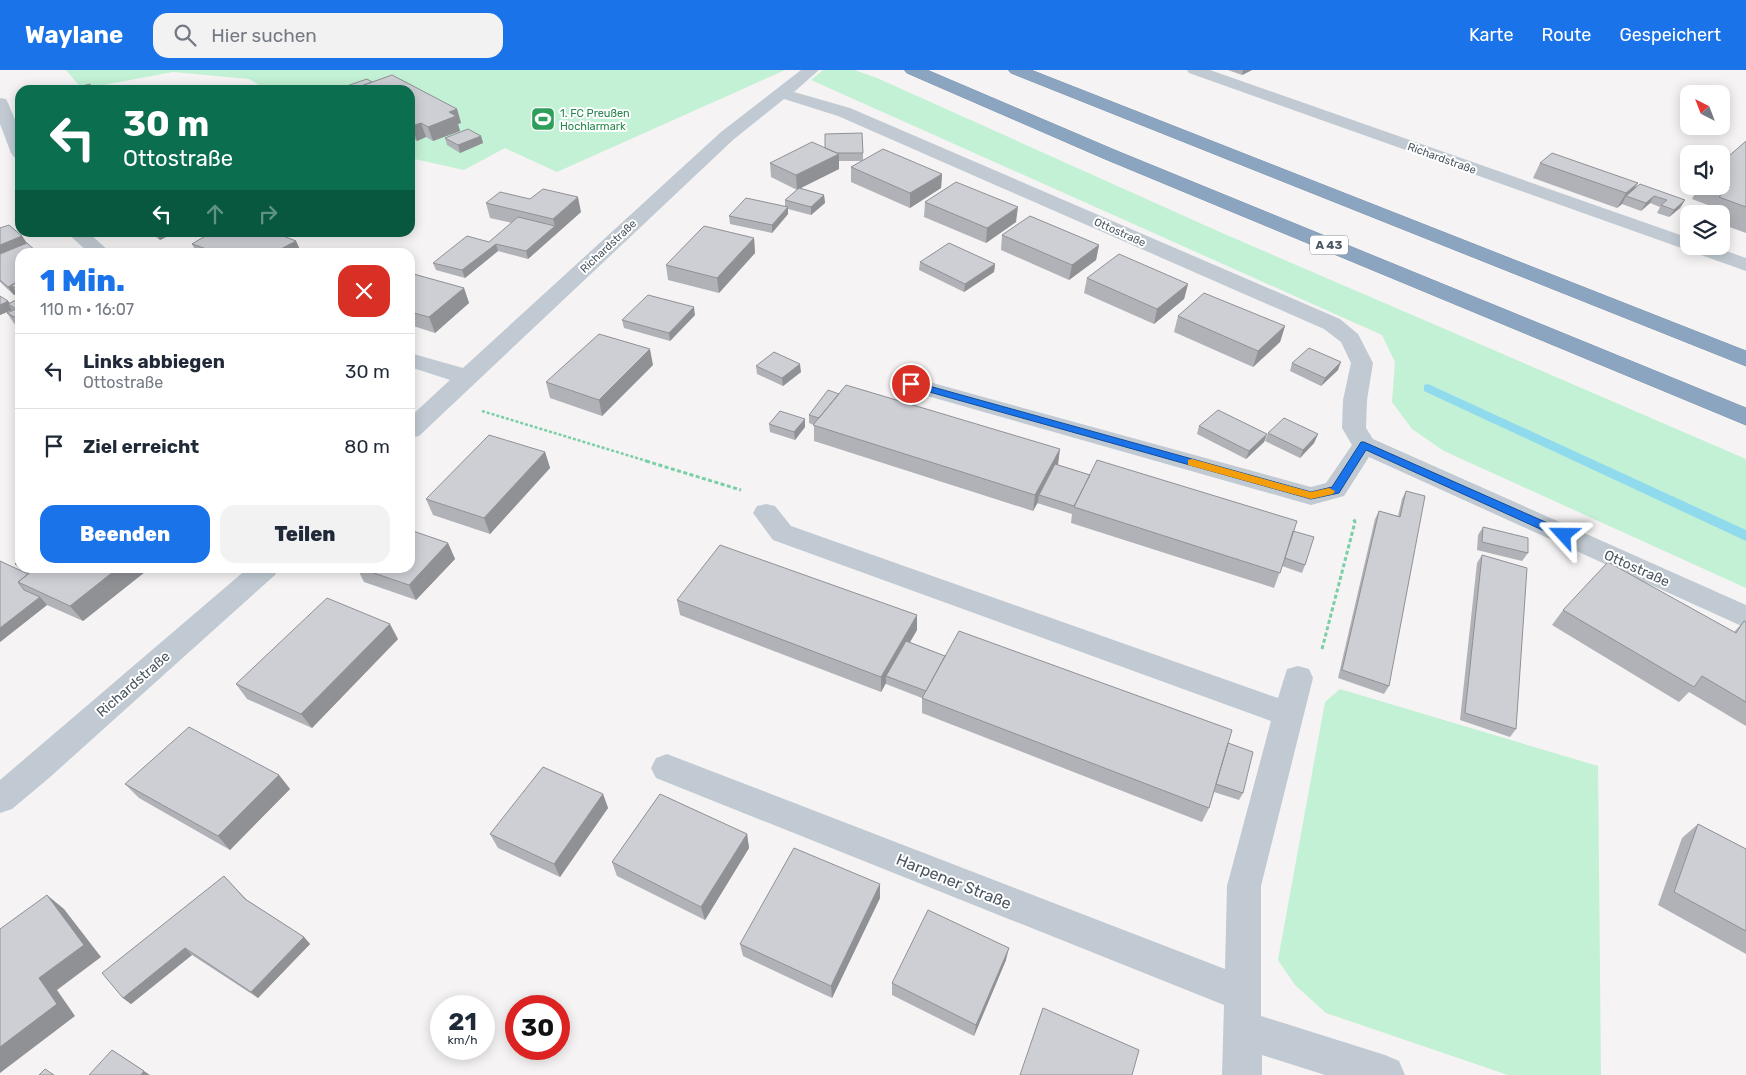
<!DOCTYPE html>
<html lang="de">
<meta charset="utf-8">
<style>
:root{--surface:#fff;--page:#f2f2f3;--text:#1f2937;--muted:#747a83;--line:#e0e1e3;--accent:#1a73e8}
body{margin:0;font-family:Rubik,sans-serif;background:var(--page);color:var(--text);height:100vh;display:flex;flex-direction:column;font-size:19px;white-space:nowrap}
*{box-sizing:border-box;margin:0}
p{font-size:16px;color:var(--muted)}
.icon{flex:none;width:28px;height:28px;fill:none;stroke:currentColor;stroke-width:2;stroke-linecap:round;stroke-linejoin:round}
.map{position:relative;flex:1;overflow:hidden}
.drawer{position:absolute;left:15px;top:178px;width:400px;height:325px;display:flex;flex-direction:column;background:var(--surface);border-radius:15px;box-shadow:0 2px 12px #0003}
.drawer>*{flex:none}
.top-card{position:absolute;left:15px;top:15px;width:400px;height:152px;border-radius:15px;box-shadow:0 2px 12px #0003;background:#0b6e4f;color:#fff;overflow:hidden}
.needle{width:32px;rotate:318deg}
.buttons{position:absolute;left:1680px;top:15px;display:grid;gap:10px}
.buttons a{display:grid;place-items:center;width:50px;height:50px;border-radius:10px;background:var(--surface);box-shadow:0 2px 12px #0003;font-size:25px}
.speed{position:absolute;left:430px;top:925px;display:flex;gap:10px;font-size:25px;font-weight:700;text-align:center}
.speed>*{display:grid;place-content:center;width:65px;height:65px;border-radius:50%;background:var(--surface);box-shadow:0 2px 12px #0003;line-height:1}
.speed small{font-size:12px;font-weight:400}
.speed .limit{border:8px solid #d22;background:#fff;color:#111}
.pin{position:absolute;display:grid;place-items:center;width:42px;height:42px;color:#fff;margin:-21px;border:2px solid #fff;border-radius:50%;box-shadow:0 1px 5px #0007}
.me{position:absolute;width:55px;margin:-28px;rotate:294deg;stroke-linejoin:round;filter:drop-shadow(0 0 4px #0008)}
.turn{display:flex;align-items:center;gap:18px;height:105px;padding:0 25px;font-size:22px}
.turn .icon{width:65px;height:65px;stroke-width:2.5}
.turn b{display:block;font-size:35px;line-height:42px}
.lanes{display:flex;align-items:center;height:48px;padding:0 25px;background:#0003;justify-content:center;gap:25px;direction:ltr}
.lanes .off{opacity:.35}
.round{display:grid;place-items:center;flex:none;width:52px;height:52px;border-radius:15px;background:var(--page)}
.overview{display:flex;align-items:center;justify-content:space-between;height:85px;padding:0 25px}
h1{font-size:30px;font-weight:800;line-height:38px;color:var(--accent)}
.action{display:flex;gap:10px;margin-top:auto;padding:10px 25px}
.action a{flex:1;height:58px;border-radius:15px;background:var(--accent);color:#fff;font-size:20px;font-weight:800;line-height:58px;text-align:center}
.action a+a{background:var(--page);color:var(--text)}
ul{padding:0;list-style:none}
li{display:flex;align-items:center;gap:15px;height:75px;padding:0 25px;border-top:1px solid var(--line)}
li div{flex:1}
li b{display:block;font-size:19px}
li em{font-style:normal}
header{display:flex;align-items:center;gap:30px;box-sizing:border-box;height:70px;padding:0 25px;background:var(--accent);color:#fff}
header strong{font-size:24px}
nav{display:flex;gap:28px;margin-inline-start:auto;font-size:18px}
.search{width:350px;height:45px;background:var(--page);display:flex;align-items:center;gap:12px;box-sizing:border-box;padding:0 18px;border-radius:15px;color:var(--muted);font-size:19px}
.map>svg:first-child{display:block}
.green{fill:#c3f1d5}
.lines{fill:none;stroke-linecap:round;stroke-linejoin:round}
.stream{fill:#90daee;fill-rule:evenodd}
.highway-casing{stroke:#7690ad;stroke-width:1}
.path-far1{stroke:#7ad0a6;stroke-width:2.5;stroke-dasharray:3 2;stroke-linecap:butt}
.path{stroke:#7ad0a6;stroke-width:3;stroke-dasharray:4 2.5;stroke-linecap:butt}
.minor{fill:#c1cad2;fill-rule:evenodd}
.highway{fill:#8ba5c1;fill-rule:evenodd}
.wall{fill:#b0b2b7}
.shaded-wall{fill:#909195}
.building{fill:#cdcfd5;stroke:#909195}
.route{fill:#1a73e8;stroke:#114b97}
.slow{fill:#f59e0b}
.labels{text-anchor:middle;stroke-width:4;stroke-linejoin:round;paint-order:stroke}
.far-leisure-label{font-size:11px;fill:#27864d;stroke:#fff;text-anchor:start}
.far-street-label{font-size:11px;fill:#4a5661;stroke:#fff}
.shield{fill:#fff;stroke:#808990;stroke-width:1}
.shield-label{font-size:12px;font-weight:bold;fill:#4a5661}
.street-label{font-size:14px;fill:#4a5661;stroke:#fff}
.near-street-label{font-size:16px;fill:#4a5661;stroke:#fff}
</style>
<header>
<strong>Waylane</strong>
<div class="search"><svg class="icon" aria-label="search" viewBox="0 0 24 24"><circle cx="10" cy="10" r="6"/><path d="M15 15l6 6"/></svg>Hier suchen</div>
<nav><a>Karte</a><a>Route</a><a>Gespeichert</a></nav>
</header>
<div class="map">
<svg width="1746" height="1005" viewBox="0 0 1746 1005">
<rect width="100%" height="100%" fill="#f5f3f3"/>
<path class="green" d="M66,0h719l-228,102 -52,-24 -41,22 -54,-12v-68h-142l-19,-11 -76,-7 -91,17z
M823,0h31l23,8 345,155 524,226v129l-302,-137 -32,-22 -20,-27 3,-40 -13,-27 -571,-255z
M1340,619l258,77 3,309h-93l-182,-62 -31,-28 -17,-25 47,-258z"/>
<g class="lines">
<path class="stream" d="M1428,314l318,146v11l-322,-150v-6z"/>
<defs>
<path id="highway" d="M905,0h22l190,81 629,257v17l-641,-266 -198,-86z
M1009,0h22l715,281v15l-735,-293z"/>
</defs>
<use href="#highway" class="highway-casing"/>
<path class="path-far1" d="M482,341l168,51"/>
<path class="path" d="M646,391l95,29
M1322,579l33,-127 -2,-4"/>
<path class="minor" d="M801,0h18l-25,22 56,16 490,211 18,15 15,29 -6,37 -1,28 7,11 373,166v23l-377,-171 -25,39 -33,9 -408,-116 -4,-5 4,-5 8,-2 400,110 15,-4 26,-38 -10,-17 1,-28 8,-37 -10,-21 -17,-13 -486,-213 -54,-17 -51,41 -314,296 -9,2v-21l40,-37 -40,-13v-14l53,15 258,-236z
M1187,0h23l479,168v8h23l34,12v13l-557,-198z
M0,28l6,1 2,4 12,28v27l-6,-1 -3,-4 -11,-29z
M66,162h22l22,20h-22z
M766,434l9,2 16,20 487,172 9,-29 11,-3 11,3 4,9 -52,208v130l124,39 14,6 6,14h-80l-63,-20v20h-40l2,-70 -568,-227 -5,-10 5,-10 11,-4 558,215 2,-83 44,-165 -498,-181 -20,-27 4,-7z
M248,498h31l-4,7 -226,203 -37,31 -12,4v-33z"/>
<use href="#highway" class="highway"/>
</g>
<path class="wall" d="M1228,0h24l-10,5z
M392,5l65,34 4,14 -3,1 2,7 -27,10 -7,-4 -9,4 -7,-5v-46h-65l-1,-3 23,-8 5,3z
M481,66l2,7 -23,10 -13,-8 -2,-7z
M1746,71v92l-25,-9v-10h-12l4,-7 -21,-8 7,-13h22v-23z
M825,78l38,5v7l79,14 -1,14 -31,20 -59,-26v-15l11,-6h-23v8l-39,19 24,7 1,8 -14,12 -23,-6v5l-16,19 -42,-9 -1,-8 56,-10v-6l12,-10 -26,-13 -1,-14z
M1540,93l98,20 -4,7 51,10 -5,8 -11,9 -12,-4 3,-6 -10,-4 -9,8 -19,-7 -5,4 -84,-30z
M925,132l91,20 -30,21 -62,-26z
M486,133l95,9 -53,47 -30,-8 -33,27 -29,-8 -3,-7 56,-21 23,-19 -22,-5z
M0,158l22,8 5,7 -7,9v46l-3,-4 -3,1 -14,-13z
M149,162h27l-16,8z
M1002,165l97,10 -3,15 -27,20 -68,-30z
M754,168l1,15 -36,40 -51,-13 -2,-15z
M296,171l5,11h-105l-4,-8z
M920,192l75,2 -1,8 -30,20 -45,-22z
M410,203l54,15 5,15 -34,30 -25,-8z
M1087,208l101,6 -4,15 -30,25 -70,-31z
M20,228v32l-2,-1 -11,-16 6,-3h-1l-12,5 8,-14 2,2z
M695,245l-25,26 -46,-13 -2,-8z
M1178,246l107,10 -5,16 -27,25 -79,-35z
M1292,293l46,7 -17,16 -31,-15z
M653,295l-51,51 -52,-18 -4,-16z
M756,296l45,6 -18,14 -26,-12z
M809,345l249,50 32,10 204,56 11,34 -3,8 -20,-7 -8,22 -203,-65 1,-9 -35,-11 1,-1 -5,9 -219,-70v-16l-5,-2z
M769,354l36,3 -10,13 -25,-8z
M1199,356l68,8 -3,8 -18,17 -49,-25z
M1268,363l50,1 -4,9 -14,15 -35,-17z
M545,382l5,16 -60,66 -57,-19 -7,-16z
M1406,421l-17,195 -5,8 -46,-16 37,-159 4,-8 19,5 4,-17z
M1483,457l45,26 -6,8 -45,-11 1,-15z
M448,473l7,16 -39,41 -52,-18 -7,-14h2z
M1482,485l34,174 -6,8 -50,-17 17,-157z
M20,490v8h130l-67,53 -36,-16 -47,37v-81l21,10 -6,-7z
M677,530l240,30 -7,12 35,14 283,87 15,50 -4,7 -25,-8 -5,16 -7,14 -280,-109v-15l-36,-14v-1l-5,9 -201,-77z
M1563,540l171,22 10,-11 2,1v104l-57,-34 -10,10 -127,-77z
M398,569l-86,89 -65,-29 -11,-15z
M279,705l11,14 -60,61 -91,-52 -14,-14z
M603,724l5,14 -48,69 -62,-29 -8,-14z
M1698,754l48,25v105l-88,-49 24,-67z
M747,764l2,14 -44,72 -88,-44 -5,-14z
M224,806l23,24 57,37 6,7 -52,54 -66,-43 -61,49 -8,-6z
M880,828l-48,100 -89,-42 -3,-12z
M1006,890l-32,76 -82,-41v-12z"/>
<path class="shaded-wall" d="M1243,0h9l-10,5z
M457,39l4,14 -3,1 2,7 -27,10 -5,-14 21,-15z
M421,53l5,14 -9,4 -5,-15z
M481,66l2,7 -23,10 -2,-8z
M839,84v15l-42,21 -1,-15z
M942,104l-1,14 -31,20v-15z
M1638,113l-9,14 -3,-1 -4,8 -5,4 9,-15z
M824,125l1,8 -14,12v-8z
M1654,126l-4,7 -9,8 5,-8z
M578,127l3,15 -53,47 -2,-8 29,-25 -2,-7z
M1685,130l-5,8 -11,9 5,-7z
M788,137v7l-16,19v-8z
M1018,137l-2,15 -30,21 1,-15z
M156,162h20l-16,8z
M22,166l10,15 -32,13v-19z
M754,168l1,15 -36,40 -2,-15z
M296,171l5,11h-26z
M496,174l2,7 -33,27 -3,-8z
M1099,175l-3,15 -27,20 3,-15z
M995,194l-1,8 -30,20 1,-8z
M1188,214l-4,15 -30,25 3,-15z
M12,216l5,8 -3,1 -6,-8z
M464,218l5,15 -34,30 -6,-16z
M8,231l3,5 -3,-2 4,6 -12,5v-10z
M694,237l1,8 -25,26 -1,-8z
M1285,256l-5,16 -27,25 5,-16z
M650,279l3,16 -51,51 -3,-16z
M1341,292l-3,8 -17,16 4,-8z
M800,294l1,8 -18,14 -1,-8z
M805,349v8l-10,13 -1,-8z
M1267,364l-3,8 -18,17 3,-8z
M1318,364l-4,9 -14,15 3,-8z
M1060,379l-2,16 -19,30 -1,7 -5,9 2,-16z
M545,382l5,16 -60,66 -6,-16z
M448,473l7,16 -39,41 -7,-15z
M118,498h32l-67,53 -13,-15z
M40,527l7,8 -47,37v-14z
M917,545v15l-28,48 -3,-2v7l-5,9v-15z
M390,554l8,15 -86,89 -11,-14z
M279,705l11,14 -60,61 -12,-14z
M603,724l5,14 -48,69 -6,-13z
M747,764l2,14 -44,72 -4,-13z
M880,814v14l-48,100 -1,-12z
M47,825l17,14 37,48 -44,33 18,26 -75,57v-26l39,-69z
M304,867l6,7 -52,54 -7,-6z
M185,878l7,7 -61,49 -8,-6z
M1009,878l-3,12 -32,76 2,-11z
M112,980l38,25h-9z"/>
<path class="building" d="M392,5l65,34 -8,3 7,4 -28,11 -7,-4 -9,3 -2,-1v-35h-60z
M367,9l5,3 -22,8 -6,-3z
M90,14l3,6h-27z
M468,59l13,7 -23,9 -13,-7z
M862,63l1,20h-26l-12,-5v-14z
M1746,71v66l-27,-10 11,-10 -9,-2v-22z
M812,72l27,12 -43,21 -26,-12z
M883,79l59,25 -32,19 -59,-26z
M1552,83l86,30 -12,10 -86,-30z
M956,112l62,25 -31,21 -62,-26z
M1640,114l45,16 -11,10 -13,-5 6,-5 -13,-4 -8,7 -20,-7z
M799,118l25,7 -13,12 -26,-7z
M543,119l35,8 -25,22 -67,-16 14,-11 30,7z
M746,128l42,9 -16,18 -43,-9z
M1030,146l69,29 -27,20 -70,-30z
M518,147l37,9 -29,25 -30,-7 -34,26 -29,-7 34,-27 22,6z
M9,155l13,11 -22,9v-17z
M704,156l50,12 -37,40 -51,-13z
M212,162h61l23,9 -21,11h-60l-23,-8z
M27,173l10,9h-17v29l-12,6 -8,-7v-26z
M949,173l46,21 -30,20 -45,-22z
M326,180l8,2h-11z
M1119,184l69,30 -31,25 -70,-31z
M410,203l54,15 -35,29 -19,-5z
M20,211v10l-9,-6z
M1204,223l81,33 -27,25 -80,-35z
M648,225l46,12 -25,26 -47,-13z
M0,226l8,5 -8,4z
M20,228v22l-13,-7 9,-4 -8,-5z
M599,264l51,15 -51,51 -53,-18z
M1309,278l32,14 -16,16 -33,-15z
M774,282l26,12 -18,14 -26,-12z
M20,299v5l-4,-3z
M846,315l214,64 -25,46 -222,-70z
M828,320l11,4 -20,24 -10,-3z
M1218,340l49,24 -18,17 -50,-25z
M780,341l25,8 -11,13 -25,-8z
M1284,348l34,16 -15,16 -35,-17z
M489,365l56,17 -61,66 -58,-19z
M1097,390l200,61 -17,52 -206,-66z
M1055,394l35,11 -16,31 -35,-11z
M1406,421l19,5 -36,190 -47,-16 37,-159 21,6z
M1483,457l45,11v15l-46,-11z
M410,460l38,13 -39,42 -50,-17h51z
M1293,461l21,6 -9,28 -20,-7z
M720,475l197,70 -36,62 -204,-77z
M1482,485l45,13 -11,161 -51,-16z
M20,490v6l-5,-2z
M0,491l28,13 -10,8 6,8 16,7 -40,31z
M1608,492l128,71 8,-12 2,1v80l-44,-26 -8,11 -131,-77z
M23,498h95l-48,38 -52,-24 14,-11z
M327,528l63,26 -89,90 -65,-30z
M959,561l273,99 -23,78 -287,-110z
M906,571l39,15 -19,35 -40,-15z
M189,657l90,48 -61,61 -93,-52z
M1228,673l25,9 -10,41 -27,-9z
M543,697l60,27 -49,70 -64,-30z
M660,724l87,40 -46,73 -89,-45z
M1698,754l48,25v82l-72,-39z
M794,778l86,36 -49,102 -91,-42z
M224,806l21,23 59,38 -53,55 -66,-44 -62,50 -21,-25z
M47,825l37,50 -45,33 18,26 -57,43v-118z
M928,840l81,38 -33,77 -84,-42z
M1043,938l96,42 -7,25h-112z
M112,980l32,21 -3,4h-52z
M45,999l9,6h-15z"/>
<path class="route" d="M911,311l400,111 21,-5 29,-45h3l204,90 2,3 -6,4 -4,-1 -194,-88 -27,43 -28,6 -403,-113v-4z"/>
<path class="slow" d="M1192,389l119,33 18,-4 6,3 -2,3 -22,5 -123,-34v-5z"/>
<defs>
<symbol id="stadium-square" viewBox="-11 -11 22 22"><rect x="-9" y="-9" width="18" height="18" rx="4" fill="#2e9e5b" stroke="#fff"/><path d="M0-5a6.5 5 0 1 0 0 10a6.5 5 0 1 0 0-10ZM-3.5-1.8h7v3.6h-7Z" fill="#fff"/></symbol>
</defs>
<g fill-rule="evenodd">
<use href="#stadium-square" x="529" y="35" width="28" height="28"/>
</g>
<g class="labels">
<g class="far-leisure-label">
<text x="560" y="47">1. FC Preußen<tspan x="560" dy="13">Hochlarmark</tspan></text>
</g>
<g class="far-street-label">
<text transform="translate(1442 88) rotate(20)" y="4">Richardstraße</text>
<text transform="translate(1120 162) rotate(24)" y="4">Ottostraße</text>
<text transform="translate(608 176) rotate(-43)" y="4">Richardstraße</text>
</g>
<rect class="shield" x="1310" y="165.5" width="38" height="19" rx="4"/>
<g class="shield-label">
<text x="1329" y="179">A 43</text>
</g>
<g class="street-label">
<text transform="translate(1637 498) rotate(24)" y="5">Ottostraße</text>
<text transform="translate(133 614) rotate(-41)" y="5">Richardstraße</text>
</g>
<g class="near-street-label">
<text transform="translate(954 811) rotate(22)" y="6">Harpener Straße</text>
</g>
</g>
</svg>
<div class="buttons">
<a><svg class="needle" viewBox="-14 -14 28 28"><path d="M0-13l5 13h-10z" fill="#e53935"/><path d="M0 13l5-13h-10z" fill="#747a83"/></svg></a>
<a><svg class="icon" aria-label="sound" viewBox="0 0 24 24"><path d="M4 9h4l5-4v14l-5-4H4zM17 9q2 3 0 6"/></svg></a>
<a><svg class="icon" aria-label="layers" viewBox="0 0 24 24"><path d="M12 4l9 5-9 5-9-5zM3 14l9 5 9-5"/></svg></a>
</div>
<div class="speed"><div>21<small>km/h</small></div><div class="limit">30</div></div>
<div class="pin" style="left:911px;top:314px;background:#d93025"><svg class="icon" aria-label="arrive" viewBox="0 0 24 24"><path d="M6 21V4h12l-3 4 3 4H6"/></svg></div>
<svg class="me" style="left:1564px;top:465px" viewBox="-20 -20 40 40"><path d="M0-17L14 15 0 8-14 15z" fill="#1a73e8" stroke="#fff" stroke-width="4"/></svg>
<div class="top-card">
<div class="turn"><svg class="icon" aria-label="left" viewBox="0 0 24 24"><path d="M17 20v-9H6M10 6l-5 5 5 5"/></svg><div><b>30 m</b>Ottostraße</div></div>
<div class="lanes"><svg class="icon" aria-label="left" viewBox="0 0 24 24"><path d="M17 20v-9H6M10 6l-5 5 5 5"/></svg><svg class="icon off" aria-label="ahead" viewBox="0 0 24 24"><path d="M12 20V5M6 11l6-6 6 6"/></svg><svg class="icon off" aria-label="right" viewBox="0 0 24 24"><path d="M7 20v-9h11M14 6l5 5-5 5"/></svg></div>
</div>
<section class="drawer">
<div class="overview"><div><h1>1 Min.</h1><p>110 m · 16:07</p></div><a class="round" style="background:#d93025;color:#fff"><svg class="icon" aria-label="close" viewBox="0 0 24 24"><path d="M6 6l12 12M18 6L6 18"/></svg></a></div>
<ul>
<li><svg class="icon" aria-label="left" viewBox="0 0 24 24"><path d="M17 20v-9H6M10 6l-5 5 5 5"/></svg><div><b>Links abbiegen</b><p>Ottostraße</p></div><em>30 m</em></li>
<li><svg class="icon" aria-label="arrive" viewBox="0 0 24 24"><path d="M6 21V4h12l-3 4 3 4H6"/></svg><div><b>Ziel erreicht</b></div><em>80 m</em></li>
</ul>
<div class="action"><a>Beenden</a><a>Teilen</a></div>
</section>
</div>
